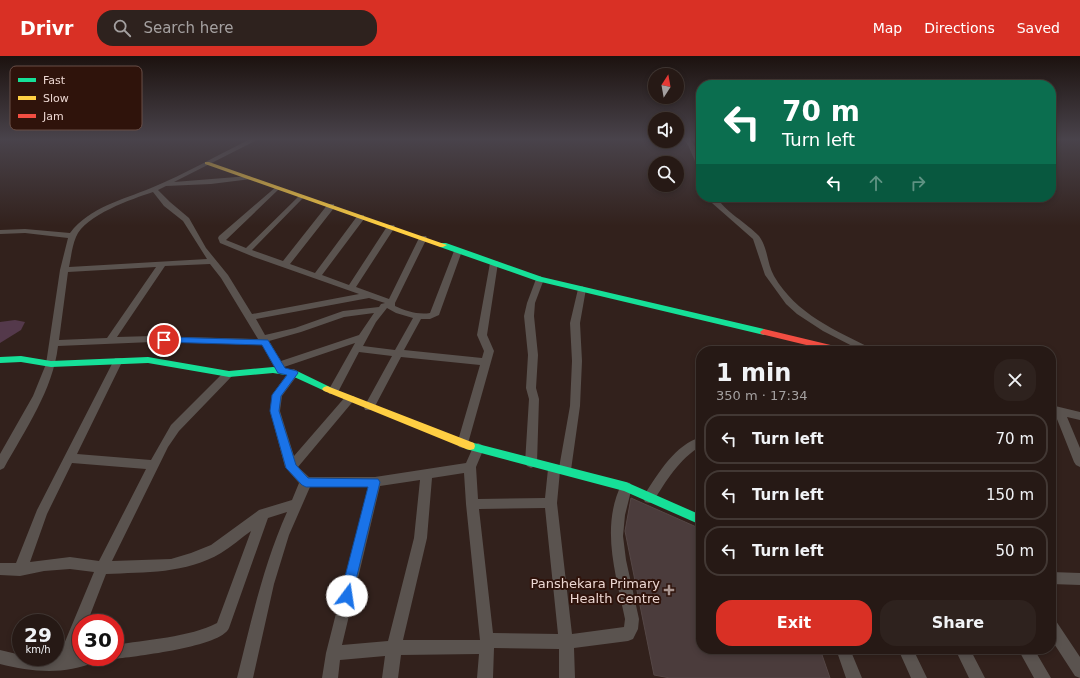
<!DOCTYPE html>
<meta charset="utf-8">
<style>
:root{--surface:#261915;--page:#2e221e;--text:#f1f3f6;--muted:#a4a0a0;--line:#423834;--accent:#d93025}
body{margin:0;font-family:"DejaVu Sans",sans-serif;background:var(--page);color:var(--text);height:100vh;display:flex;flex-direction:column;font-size:15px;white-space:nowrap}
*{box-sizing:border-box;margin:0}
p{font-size:13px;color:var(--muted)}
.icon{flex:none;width:22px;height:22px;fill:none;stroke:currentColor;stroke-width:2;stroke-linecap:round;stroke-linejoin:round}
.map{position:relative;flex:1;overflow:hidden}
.panel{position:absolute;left:696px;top:290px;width:360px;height:308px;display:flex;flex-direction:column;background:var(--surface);border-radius:16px;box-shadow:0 2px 6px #0003,0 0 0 1px var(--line)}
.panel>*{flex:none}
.top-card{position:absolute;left:696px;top:24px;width:360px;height:122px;border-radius:16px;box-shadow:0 2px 6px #0003,0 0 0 1px var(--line);background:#0b6e4f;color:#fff;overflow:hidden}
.needle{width:26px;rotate:11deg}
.controls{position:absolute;left:648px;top:12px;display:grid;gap:8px}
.controls a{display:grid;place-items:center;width:36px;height:36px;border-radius:50%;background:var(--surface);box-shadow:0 2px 6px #0003,0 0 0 1px var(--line);font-size:20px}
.speed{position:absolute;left:12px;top:558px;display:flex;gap:8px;font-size:20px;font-weight:700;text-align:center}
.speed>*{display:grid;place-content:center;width:52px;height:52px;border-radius:50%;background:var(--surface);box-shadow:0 2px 6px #0003,0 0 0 1px var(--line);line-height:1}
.speed small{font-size:10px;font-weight:400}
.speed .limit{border:6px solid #d22;background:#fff;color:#111}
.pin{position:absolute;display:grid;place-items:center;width:34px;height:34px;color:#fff;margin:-17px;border:2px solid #fff;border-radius:50%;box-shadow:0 1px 4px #0007}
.me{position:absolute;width:44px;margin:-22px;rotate:14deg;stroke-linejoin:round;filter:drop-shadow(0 0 3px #0008)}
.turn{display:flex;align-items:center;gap:14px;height:84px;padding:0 20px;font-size:18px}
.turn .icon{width:52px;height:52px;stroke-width:2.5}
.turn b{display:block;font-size:28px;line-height:34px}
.lanes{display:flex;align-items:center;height:38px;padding:0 20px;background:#0003;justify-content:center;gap:20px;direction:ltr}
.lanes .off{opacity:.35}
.round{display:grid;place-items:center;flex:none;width:42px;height:42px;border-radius:16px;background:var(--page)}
.headline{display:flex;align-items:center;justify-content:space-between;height:68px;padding:0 20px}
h1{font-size:24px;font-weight:600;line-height:30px}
.primary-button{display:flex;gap:8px;margin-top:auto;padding:8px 20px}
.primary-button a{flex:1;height:46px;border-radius:16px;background:var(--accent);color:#fff;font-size:16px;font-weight:600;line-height:46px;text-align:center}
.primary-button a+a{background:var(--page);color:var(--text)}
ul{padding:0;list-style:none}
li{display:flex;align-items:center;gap:12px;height:50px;margin:0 8px 6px;padding:0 12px;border:2px solid var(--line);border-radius:16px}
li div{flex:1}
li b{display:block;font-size:15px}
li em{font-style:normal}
header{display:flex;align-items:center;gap:24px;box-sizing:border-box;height:56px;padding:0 20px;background:var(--accent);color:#fff}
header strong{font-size:19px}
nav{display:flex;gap:22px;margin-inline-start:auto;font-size:14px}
.search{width:280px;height:36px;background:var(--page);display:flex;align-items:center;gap:10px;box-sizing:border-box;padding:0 14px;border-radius:16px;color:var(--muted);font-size:15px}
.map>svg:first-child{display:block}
.water{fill:#54394b}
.building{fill:#4b3c3c;stroke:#554746}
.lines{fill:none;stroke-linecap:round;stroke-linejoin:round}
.street{fill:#5a534f;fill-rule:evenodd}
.fast{fill:#16e098;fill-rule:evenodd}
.slow{fill:#ffcf43;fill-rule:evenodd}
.jam{fill:#f24e42;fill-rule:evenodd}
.route{fill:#1a73e8;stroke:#114b97}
.poi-dot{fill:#ab9792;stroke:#2f130b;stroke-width:1.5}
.labels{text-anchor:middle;stroke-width:4;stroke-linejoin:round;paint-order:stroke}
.near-poi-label{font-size:13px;fill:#ecd7d2;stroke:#2f130b;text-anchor:end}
.key{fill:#2f130b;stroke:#684e47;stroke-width:1}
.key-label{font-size:11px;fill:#ecd7d2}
</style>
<header>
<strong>Drivr</strong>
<div class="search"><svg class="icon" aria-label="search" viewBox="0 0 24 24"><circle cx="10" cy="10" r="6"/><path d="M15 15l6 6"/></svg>Search here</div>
<nav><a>Map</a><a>Directions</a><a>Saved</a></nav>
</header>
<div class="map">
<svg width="1080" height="622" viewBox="0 0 1080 622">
<rect width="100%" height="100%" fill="#32211c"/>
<path class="water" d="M15,264l10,2 -4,8 -21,13v-21z"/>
<path class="building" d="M631,442l70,31v120h119l10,29h-160l-16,-3 -29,-144z"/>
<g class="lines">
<path class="street" d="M250,83h9l-85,43 75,-6 2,1v2l-40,5 -45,2 -8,4 12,12 19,16 17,30 22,27 24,39 107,-20 -105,-37 -34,-14 -2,-5 1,-2 58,-50 3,2 -1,1 -53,51 20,8 54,-53h4v2l-52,53 31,11 45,-57h6v4l-44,56 25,9 43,-58h6v4l-42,56 27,10 39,-60h6l1,2 -39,60 33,12 30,-61 4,-2h3l1,2 -32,65v3c11,5 23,9 35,7l24,-62 1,-2h6l1,2 -23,64 -9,4h-9l-17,31 78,8 2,-7 -7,-16 13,-72 4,-2h3l1,2 -11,72 7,16 -27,96 -4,1 -4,-1 -2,-3 23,-79 -79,-8 -28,53h-8l-1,-3 28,-51 -33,-4 -22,42h-8l-1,-3 27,-48 -71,24 2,3 -5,4 -4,-2 -15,-27 -110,-3 -94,4c-5,44 -33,84 -54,122l-4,2v-16l33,-58 13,-32 14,-94 8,-32 -43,-5 -25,1v-4l25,-1 45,4c20,-26 52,-33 81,-45 34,-14 67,-33 99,-49zM153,136l11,14 19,15 24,38 -138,8c2,-9 3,-21 7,-30 9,-22 56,-38 77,-45zM210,208l11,14 37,61 -106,-3 -35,1 48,-71zM156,211l-49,71 -48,2 9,-68zM369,242l16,5 -4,1 -2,3 -36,4 -48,17 -30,7 -9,-16zM387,252l9,5 17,5 -18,32 -32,-4 13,-24zM374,257l-15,22 -78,26 -12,-20 32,-9 43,-15z
M683,83h7c7,9 11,19 11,31l-3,-2 -10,-23z
M709,141h8c6,13 31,27 42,39 9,12 8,28 15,40 22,38 62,55 99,73l2,2h-13l-39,-20 -26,-17 -11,-10 -21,-29 -12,-36 -41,-36z
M540,220l4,3 -9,24 -1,13 4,39 -2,33 3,11 -2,64 -2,3 -4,2 -4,-2 -2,-3 4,-64 -3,-11 2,-33 -4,-39 3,-13 9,-24z
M582,230l4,3 -6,34 2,38 -2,45 -9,64 -2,3 -4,2 -5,-4 -3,32 15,131 52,-7 1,-8c-9,-45 -25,-92 -3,-136l4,-1 4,1 2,4 -7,28 -2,21 3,24 13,59 -1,10 -5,10 -5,2 -54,7 1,30h-16v-29l-65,-1 -1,30h-16l2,-24 -78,1 -3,23h-16l3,-22 -45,4 -2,18h-16l4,-25 42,-166h-58l-21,48 -15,49 -21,94h-16c14,-56 26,-112 50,-166l-19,6 -39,110c-8,19 -92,28 -114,31l-5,-2h5v-12c29,-5 76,-8 102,-22l34,-92c-10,7 -20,16 -30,22 -35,21 -76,19 -115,21l-19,49h-6v16l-5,14 5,-2v6h16l-2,5c-30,13 -64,10 -95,2v-14l21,5v2l38,-1 35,-84 -24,-3 -26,2 -24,5 -20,-1v-12h16l21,-53 78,-152h6l2,2 -46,94 74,6 20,-35 54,-54h8l1,3 -55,57 -11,16 -56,114 59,-2 20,-6 20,-8 48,-35 33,-10 7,-17 -14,-16 -15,-56 2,-16 18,-25 4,-1 5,4 -17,23 -2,15 14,45 52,-60h8l1,3 -57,68 11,10h66l91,-14 8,-18 4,-2 4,2 2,3 -8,19 2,32 67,-1 3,-29 2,-3 4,-2 4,2 1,2 11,-62 2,-45 -2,-38 8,-34zM72,407l74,6 -47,92 -29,-4 -40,5 17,-48zM464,417l2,31 14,136h-77l24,-102 5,-60zM420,424l-6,58 -26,103 -46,4 38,-159zM545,452l13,126 -65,-1 -14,-124z
M1051,349l29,7v8l-13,-3 13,31v19l-4,-2 -2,-3 -19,-48 -4,-1z
M701,381v9c-22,13 -35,35 -48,56l-4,1 -4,-1 -2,-4 2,-4c14,-22 30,-49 56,-57z
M1051,516l29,1v12l-29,-1z
M1051,563l5,2 24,36v21l-5,-2 -24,-37z
M836,593h14l12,29h-16z
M898,593h15l14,29h-16z
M955,593h15l15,29h-16z
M1018,593h16l17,29h-17z"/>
<path class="fast" d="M440,187h6l96,34 222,52 4,3 -4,3 -227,-54 -97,-34z
M21,300l30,5 97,-4 81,14 44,-4 24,4 33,16 2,2 -2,2 -3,1 -35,-16 -19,-3 -44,4 -81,-14 -97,4 -30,-5 -21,1v-6z
M470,386l156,40 75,33v10l-77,-34 -158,-42 -1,-3 1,-3z"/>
<path class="slow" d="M205,106h4l238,83 -4,2h-3l-235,-83z
M327,330l147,57 1,3 -1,3 -4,1 -4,-1 -142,-58 -2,-2 2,-2z"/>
<path class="jam" d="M764,273l79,19 4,3h-16l-70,-17 -1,-2z"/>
</g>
<linearGradient id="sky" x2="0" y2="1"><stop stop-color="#1c120f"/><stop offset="0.49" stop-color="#49434b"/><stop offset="1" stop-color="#49434b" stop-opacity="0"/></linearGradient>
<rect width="1080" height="170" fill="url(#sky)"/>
<path class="route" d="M164,281l104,3 17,28 12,3 1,2 -17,23 -2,15 17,54 12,13 70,1 2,3 -29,118 -4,2 -5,-2 -2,-4 28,-109h-62l-4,-2 -16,-17 -16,-57 2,-16 15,-20 -9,-2 -16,-28 -101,-3v-4z"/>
<path class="poi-dot" d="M667 528h4v4h4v4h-4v4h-4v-4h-4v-4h4z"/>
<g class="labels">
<g class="near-poi-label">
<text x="660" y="532">Panshekara Primary<tspan x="660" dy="15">Health Centre</tspan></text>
</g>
</g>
<rect x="10" y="10" width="132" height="64" rx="6" class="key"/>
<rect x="18" y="22" width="18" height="4" fill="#16e098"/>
<rect x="18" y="40" width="18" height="4" fill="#ffcf43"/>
<rect x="18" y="58" width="18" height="4" fill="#f24e42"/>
<g class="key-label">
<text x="43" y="28">Fast</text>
<text x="43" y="46">Slow</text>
<text x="43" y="64">Jam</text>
</g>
</svg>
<div class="controls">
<a><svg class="needle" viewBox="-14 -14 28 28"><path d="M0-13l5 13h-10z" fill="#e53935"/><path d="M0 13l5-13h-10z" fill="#a4a0a0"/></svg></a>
<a><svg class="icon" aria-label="sound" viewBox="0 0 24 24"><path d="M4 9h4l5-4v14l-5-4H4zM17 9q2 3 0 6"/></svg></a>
<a><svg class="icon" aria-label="search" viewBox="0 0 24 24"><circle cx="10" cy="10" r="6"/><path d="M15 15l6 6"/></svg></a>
</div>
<div class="speed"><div>29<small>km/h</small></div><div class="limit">30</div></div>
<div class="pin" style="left:164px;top:284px;background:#d93025"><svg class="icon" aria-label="arrive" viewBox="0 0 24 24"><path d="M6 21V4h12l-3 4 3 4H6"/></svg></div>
<svg class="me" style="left:347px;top:540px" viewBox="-20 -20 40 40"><circle r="19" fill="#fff"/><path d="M0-13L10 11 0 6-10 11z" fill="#1a73e8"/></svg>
<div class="top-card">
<div class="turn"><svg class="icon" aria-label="left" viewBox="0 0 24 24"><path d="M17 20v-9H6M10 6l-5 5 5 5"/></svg><div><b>70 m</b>Turn left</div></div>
<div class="lanes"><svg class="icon" aria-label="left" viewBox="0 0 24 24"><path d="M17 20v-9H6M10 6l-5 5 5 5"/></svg><svg class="icon off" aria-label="ahead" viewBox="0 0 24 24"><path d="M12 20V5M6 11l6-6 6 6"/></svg><svg class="icon off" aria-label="right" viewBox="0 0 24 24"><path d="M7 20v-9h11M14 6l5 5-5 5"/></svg></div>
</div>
<section class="panel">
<div class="headline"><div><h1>1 min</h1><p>350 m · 17:34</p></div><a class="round"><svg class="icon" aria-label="close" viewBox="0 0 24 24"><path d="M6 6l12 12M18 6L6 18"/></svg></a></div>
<ul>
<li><svg class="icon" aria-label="left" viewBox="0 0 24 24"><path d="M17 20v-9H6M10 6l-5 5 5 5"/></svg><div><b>Turn left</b></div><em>70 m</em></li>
<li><svg class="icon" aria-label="left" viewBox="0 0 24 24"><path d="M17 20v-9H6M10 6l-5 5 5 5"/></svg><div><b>Turn left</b></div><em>150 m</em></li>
<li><svg class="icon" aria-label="left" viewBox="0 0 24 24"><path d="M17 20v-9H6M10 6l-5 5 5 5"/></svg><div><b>Turn left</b></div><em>50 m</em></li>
</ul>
<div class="primary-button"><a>Exit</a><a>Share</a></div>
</section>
</div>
